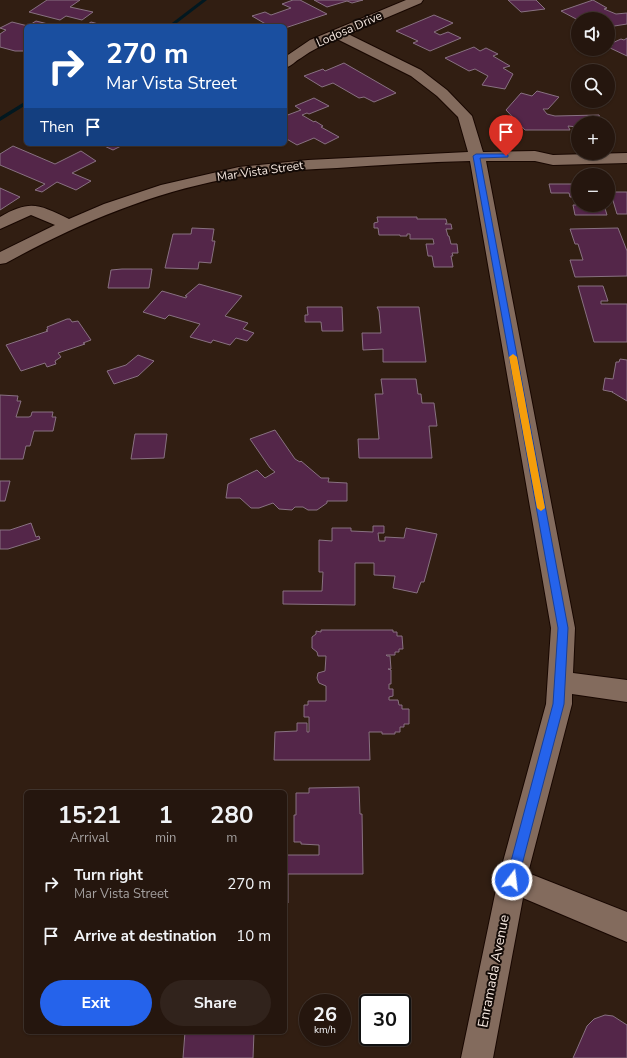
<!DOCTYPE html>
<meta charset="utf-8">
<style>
:root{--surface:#25160e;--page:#31231c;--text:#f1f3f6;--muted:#a39f9e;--line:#42352e;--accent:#2563eb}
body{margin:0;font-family:"Nunito Sans",sans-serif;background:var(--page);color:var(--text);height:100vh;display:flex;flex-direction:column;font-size:15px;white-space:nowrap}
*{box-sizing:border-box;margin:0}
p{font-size:13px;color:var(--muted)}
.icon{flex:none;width:22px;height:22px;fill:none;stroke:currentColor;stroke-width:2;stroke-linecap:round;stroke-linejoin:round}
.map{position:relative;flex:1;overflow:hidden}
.drawer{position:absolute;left:24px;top:790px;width:263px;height:244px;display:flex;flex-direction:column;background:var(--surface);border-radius:6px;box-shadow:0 1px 3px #0004,0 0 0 1px var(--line)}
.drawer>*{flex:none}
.top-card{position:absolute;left:24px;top:24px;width:263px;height:122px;border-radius:6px;box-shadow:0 1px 3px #0004,0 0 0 1px var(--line);background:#1a4fa0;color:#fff;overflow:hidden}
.fabs{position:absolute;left:571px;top:12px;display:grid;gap:8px}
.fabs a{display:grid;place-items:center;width:44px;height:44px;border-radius:50%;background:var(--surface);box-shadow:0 1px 3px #0004,0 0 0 1px var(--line);font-size:20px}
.speed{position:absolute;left:299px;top:994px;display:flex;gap:8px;font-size:20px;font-weight:700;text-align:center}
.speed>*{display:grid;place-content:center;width:52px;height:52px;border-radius:50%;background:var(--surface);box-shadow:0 1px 3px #0004,0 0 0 1px var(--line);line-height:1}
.speed small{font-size:10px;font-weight:400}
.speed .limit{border:2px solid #111;border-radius:6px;background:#fff;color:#111}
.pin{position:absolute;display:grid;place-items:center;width:34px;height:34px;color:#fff;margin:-41px -17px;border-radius:50% 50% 50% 0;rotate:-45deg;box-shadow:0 0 4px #0007}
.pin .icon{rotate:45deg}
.me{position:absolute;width:44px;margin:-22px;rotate:15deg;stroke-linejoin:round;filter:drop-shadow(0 0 3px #0008)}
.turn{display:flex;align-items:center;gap:14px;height:84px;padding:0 16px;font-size:18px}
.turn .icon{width:52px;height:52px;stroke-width:2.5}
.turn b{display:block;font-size:28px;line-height:34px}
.then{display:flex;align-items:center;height:38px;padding:0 16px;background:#0003;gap:8px;font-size:15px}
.eta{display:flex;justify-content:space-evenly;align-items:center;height:68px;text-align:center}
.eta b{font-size:24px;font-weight:700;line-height:28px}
.primary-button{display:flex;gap:8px;margin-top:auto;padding:8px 16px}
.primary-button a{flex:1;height:46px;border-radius:24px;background:var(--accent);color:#fff;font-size:16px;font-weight:700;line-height:46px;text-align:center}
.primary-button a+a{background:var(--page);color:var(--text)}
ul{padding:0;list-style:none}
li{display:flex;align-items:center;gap:12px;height:52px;padding:0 16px}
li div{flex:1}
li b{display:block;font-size:15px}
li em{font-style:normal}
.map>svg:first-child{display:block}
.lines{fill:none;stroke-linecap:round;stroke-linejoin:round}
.stream{fill:#021820;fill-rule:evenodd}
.building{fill:#542649;stroke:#887181}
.minor-casing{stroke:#180701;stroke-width:2}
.minor{fill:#836b5d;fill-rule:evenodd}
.route{fill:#2563eb;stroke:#184099}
.slow{fill:#f59e0b}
.labels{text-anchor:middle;stroke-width:4;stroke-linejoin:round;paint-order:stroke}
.far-street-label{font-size:12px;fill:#f5e7df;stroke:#130a06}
.street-label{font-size:14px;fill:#f5e7df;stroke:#130a06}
</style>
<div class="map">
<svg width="627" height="1058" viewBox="0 0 627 1058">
<rect width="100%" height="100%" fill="#311e12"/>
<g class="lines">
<path class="stream" d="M202,0h5l-34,26h-5z
M26,101v4l-26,16v-4z"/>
</g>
<path class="building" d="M47,0h33l-10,7 23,5 -11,8 -16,-4 -6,4 -31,-8z
M293,0h7l27,14 -42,14v-2h-16l-17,-10 13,-4 6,3 20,-7 -9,-4z
M314,0h49l-11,3 -5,-2 -20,6z
M508,0h28l9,9 -24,3z
M593,0l14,8 -3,1 12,5 11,-1v11l-19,3v-8l-30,1 -17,-9z
M434,15l19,8 -19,9 6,3 8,-3 13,6 -31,13 -17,-8 5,-2 -22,-10z
M36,21l16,4 -26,1v25h-11l-15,-4v-13l6,-4 -6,-2 12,-6 16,4z
M91,22l15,4h-21z
M627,38v18l-19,-9 5,-2 -3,-1 11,-5 3,1z
M474,47l6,4 6,-3 12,6 -5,2 17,10 -7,2 10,6 -8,15 -23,-4 6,-9 -13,-7 -6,2 -24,-13z
M344,63l52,30 -22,9 -10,-5 -5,1 -26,-15 -11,4 -18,-11 19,-7 2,2z
M537,91l22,6 -11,12h-5l4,5 8,2 44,-1 3,8h-24v4l-10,-1 2,4h-45l-19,-20 15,-17 11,3z
M314,98l15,8 -20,8 -2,-1 -5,2 12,7 1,-1 8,5 -2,1 18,10 -14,7 -11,-6 -17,7 -12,-7v-22l16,-6 -6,-4z
M100,144h25l-12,6z
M13,146l42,18 26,-13 15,10 -24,12 19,8 -15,9 -19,-8 -15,10 -7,-2 10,-6 -45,-19v-11z
M549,184h29v21h26l3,10h-32l-2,-10h3l-3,-8h-3l-1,-4h-18z
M608,185h1l3,7h15v22h-10l-6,-20h-3z
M0,188l20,9 -20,13z
M377,217h40v2h29l1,4 -2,1h6l1,5h-6l2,7h1l2,8h6l1,9h-6l1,3h-2l2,11h-19l-2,-11h-4l-2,-12h8l-1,-5h-23v-5h-3v2h-7v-1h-21l-1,-7h-4v-5l4,-1z
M192,228l22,1 -2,12h3l-4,22 -12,-1 -1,7 -33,-1 8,-34h18z
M618,228l9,23v25l-52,1 -5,-17h13l-5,-16h-3l-5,-15z
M122,269h30l-3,19h-41l3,-18z
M199,284l43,12 -17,20 23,7 -5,6 11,4 -7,8 -11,-3 -6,7 -17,-5 -2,3 -21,-6 10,-13 -31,-9 -4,4 -22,-7 19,-21 24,7 1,-2h-2z
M578,286h25l5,15h-7v3h26v38h-33z
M307,307h35l1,24h-21l-1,-9h-16v-7h3z
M377,307h42l7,55h-43v-13l-20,1 -1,-17h19l-2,-22z
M67,319h3l2,3 6,-1 13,19 -8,3 2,1 -27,9 3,4 -6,4 1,3 -9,3 -2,-4 -24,8 -15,-26 42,-14 -2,-1 2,-1 -1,-2z
M138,355l16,6 -16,15 -24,8 -7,-13 19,-6z
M620,359l7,1v41l-15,-9h1l-10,-2 2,-12 8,1 3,-17h3z
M381,379h35l2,15h3l1,9h12l3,23h-8l3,32h-73l-1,-19h21l-4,-45h8z
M0,395l18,1 -1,5h4l-5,16h13l2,-1 1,-4h21l-1,5h4l-3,14h-19l-4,15h-4l-3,13h-23z
M275,430l20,29 5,3 1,-1 20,17h8l-1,4 19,1v18h-20v2l-10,7h-9l-5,-3h-8l-3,3 -13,-1 -6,-6 -14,5h-8l-11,-10h-14l2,-14 29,-14 8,8 10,-6 -5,-4 -20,-29z
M135,434h32l-3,24 -33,1z
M0,481h10l-5,20h-5z
M31,523l5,14 3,-1 1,3 -32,10h-8v-19h10z
M373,526h11v7h-6l1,8h6v-4l19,1 2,-10 31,6 -13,48h-3l-4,11 -24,-5 2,-12 -21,-1v-12h-19v42l-72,-1v-13h39l1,-19h-4v-32l13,1v-13h19v3l22,1z
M321,630h72v2h4v4h5l1,13h-4v3h-4v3h-9l1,1h3l1,13h-3l3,1v14h-2v5h4v7l-4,1v3h9l1,5h3v4h7v15h-5v3h-4v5h-5v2h-13v-2h-13l1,28h-96l1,-28 22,-1v-8h10v9h2v-15h-5v-12h4v-4h18v-15l-7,-3 -2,-5 1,-5 7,-2 1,-15h-8l-1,-4 -5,-4v-11l4,-3v-3l5,1z
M359,787l1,27h2l1,60h-75v29h-3v-48h34v-10l-18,-1v-2h-7v-27h2v-22h13v-5z
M605,1015l8,1 14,9v33h-54l14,-32 7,-7z
M185,1032h69l-1,26h-70z"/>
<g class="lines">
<defs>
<path id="minor" d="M406,0h17l-2,3 -73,31 73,36 26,20 25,26 11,36 52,-1 18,4 74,-2v10l-74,2 -18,-4h-49l89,467 -2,45 54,7v22l-55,-8v10l-44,169 99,39v30l-104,-44 -30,160h-32l37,-178 48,-176 5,-76 -81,-467c-44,1 -88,4 -133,7 -37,2 -74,3 -111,11 -78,15 -151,46 -220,84l-6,1v-12l55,-27 -24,-10 -31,14v-12c31,-18 39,-12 69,2l35,-15 57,-19 78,-18 69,-7 160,-8 -10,-35 -21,-21 -26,-20 -74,-37c-13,5 -25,11 -36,19 -6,3 -9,8 -16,10v-11l25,-17z"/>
</defs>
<use href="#minor" class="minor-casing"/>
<use href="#minor" class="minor"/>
</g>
<path class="route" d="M506,154l2,1v2l-28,1 88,470 -4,76 -46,176 -2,4 -4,1 -4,-1 -2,-4 47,-176 5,-76 -85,-472 3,-2z"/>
<path class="slow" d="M513,354l4,3 28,151 -4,3 -4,-3 -28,-151z"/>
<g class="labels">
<g class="far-street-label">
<text transform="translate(349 29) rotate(-24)" y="4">Lodosa Drive</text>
<text transform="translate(260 171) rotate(-8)" y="4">Mar Vista Street</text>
</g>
<g class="street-label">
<text transform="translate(493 971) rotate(-79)" y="5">Enramada Avenue</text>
</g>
</g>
</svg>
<div class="fabs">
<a><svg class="icon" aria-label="sound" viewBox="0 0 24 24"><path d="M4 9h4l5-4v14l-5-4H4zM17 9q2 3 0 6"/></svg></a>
<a><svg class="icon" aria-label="search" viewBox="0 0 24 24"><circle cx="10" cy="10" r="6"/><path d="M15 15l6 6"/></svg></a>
<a>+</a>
<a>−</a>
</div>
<div class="speed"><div>26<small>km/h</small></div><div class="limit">30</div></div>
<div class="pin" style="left:506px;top:156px;background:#d93025"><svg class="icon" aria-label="arrive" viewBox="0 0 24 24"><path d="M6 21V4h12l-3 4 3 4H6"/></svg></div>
<svg class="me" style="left:512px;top:880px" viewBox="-20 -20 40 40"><circle r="17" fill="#2563eb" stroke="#fff" stroke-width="3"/><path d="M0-11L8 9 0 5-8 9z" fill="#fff"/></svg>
<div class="top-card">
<div class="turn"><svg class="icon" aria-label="right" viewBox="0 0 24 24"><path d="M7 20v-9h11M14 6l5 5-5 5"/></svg><div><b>270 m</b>Mar Vista Street</div></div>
<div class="then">Then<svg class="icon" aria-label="arrive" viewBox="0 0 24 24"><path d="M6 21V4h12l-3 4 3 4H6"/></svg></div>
</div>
<section class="drawer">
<div class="eta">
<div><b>15:21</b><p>Arrival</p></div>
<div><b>1</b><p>min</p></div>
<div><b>280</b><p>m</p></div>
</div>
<ul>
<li><svg class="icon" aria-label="right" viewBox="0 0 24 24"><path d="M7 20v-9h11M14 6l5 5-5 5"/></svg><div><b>Turn right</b><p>Mar Vista Street</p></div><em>270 m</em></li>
<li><svg class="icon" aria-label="arrive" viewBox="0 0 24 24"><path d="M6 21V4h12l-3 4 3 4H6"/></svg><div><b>Arrive at destination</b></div><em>10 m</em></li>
</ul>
<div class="primary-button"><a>Exit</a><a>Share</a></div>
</section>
</div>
